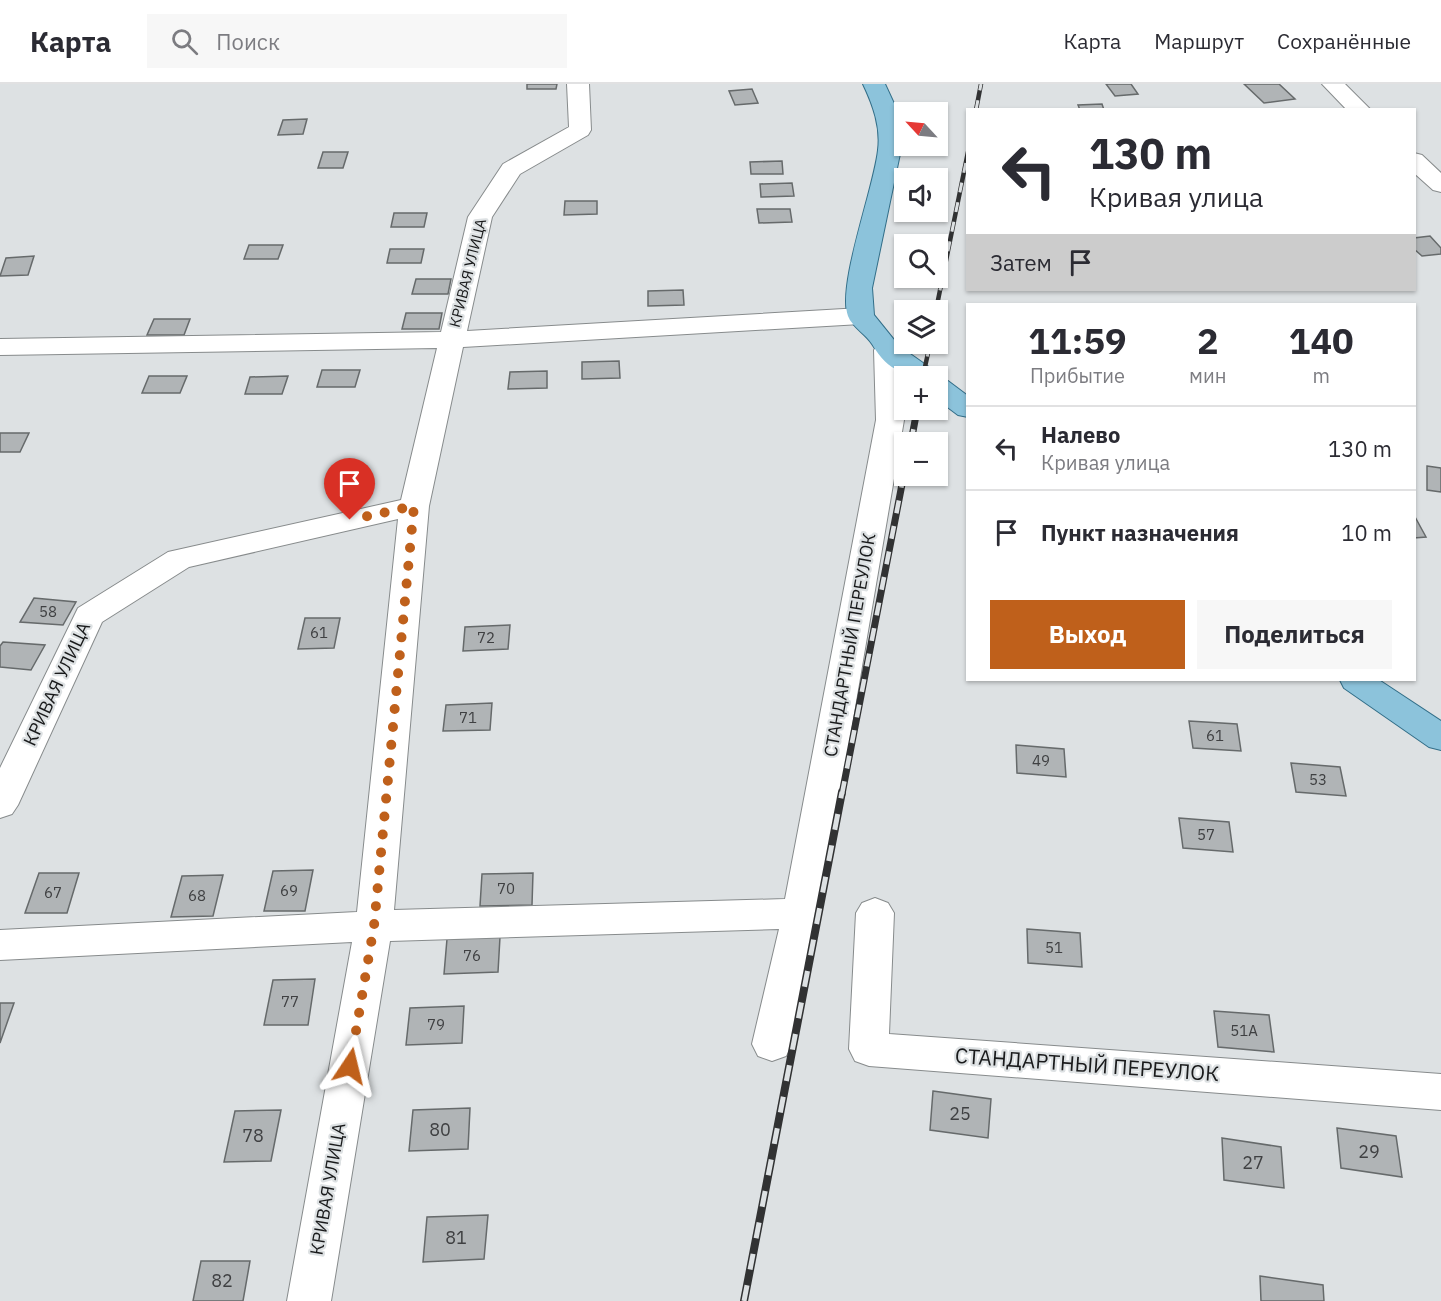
<!DOCTYPE html>
<html lang="ru">
<meta charset="utf-8">
<style>
:root{--surface:#fff;--page:#f7f7f7;--text:#2b2b33;--muted:#7c7c81;--line:#e1e1e2;--accent:#bf601b}
body{margin:0;font-family:"IBM Plex Sans",sans-serif;background:var(--page);color:var(--text);height:100vh;display:flex;flex-direction:column;font-size:22px;white-space:nowrap}
*{box-sizing:border-box;margin:0}
p{font-size:20px;color:var(--muted)}
.icon{flex:none;width:33px;height:33px;fill:none;stroke:currentColor;stroke-width:2;stroke-linecap:round;stroke-linejoin:round}
.map{position:relative;flex:1;overflow:hidden}
.details{position:absolute;left:966px;top:219px;width:450px;height:378px;display:flex;flex-direction:column;background:var(--surface);border-radius:0px;box-shadow:0 2px 4px #0004}
.details>*{flex:none}
.banner{position:absolute;left:966px;top:24px;width:450px;height:183px;border-radius:0px;box-shadow:0 2px 4px #0004;background:#fff;color:var(--text);overflow:hidden}
.needle{width:39px;rotate:296deg}
.controls{position:absolute;left:894px;top:18px;display:grid;gap:12px}
.controls a{display:grid;place-items:center;width:54px;height:54px;border-radius:0px;background:var(--surface);box-shadow:0 2px 4px #0004;font-size:30px}
.pin{position:absolute;display:grid;place-items:center;width:51px;height:51px;color:#fff;margin:-62px -26px;border-radius:50% 50% 50% 0;rotate:-45deg;box-shadow:0 0 6px #0007}
.pin .icon{rotate:45deg}
.me{position:absolute;width:66px;margin:-33px;rotate:10deg;stroke-linejoin:round;filter:drop-shadow(0 0 4px #0008)}
.turn{display:flex;align-items:center;gap:21px;height:126px;padding:0 24px;font-size:27px}
.turn .icon{width:78px;height:78px;stroke-width:2.5}
.turn b{display:block;font-size:42px;line-height:51px}
.then{display:flex;align-items:center;height:57px;padding:0 24px;background:#0003;gap:12px;font-size:22px}
.eta{display:flex;justify-content:space-evenly;align-items:center;height:102px;text-align:center}
.eta b{font-size:36px;font-weight:700;line-height:42px}
.cta{display:flex;gap:12px;margin-top:auto;padding:12px 24px}
.cta a{flex:1;height:69px;border-radius:0px;background:var(--accent);color:#fff;font-size:24px;font-weight:700;line-height:69px;text-align:center}
.cta a+a{background:var(--page);color:var(--text)}
ul{padding:0;list-style:none}
li{display:flex;align-items:center;gap:18px;height:84px;padding:0 24px;border-top:2px solid var(--line)}
li div{flex:1}
li b{display:block;font-size:22px}
li em{font-style:normal}
header{display:flex;align-items:center;gap:36px;box-sizing:border-box;height:84px;padding:0 30px;background:var(--surface);border-bottom:2px solid var(--line)}
header strong{font-size:28px}
nav{display:flex;gap:33px;margin-inline-start:auto;font-size:21px}
.search{width:420px;height:54px;background:var(--page);display:flex;align-items:center;gap:15px;box-sizing:border-box;padding:0 21px;border-radius:0px;color:var(--muted);font-size:22px}
.map>svg:first-child{display:block}
.building{fill:#b0b4b6;stroke:#666a6b;stroke-width:1.5}
.lines{fill:none;stroke-linecap:round;stroke-linejoin:round}
.minor-casing{stroke:#878b8c;stroke-width:2}
.major-casing{stroke:#326e88;stroke-width:2}
.minor{fill:#fff;fill-rule:evenodd}
.major{fill:#8cc3db;fill-rule:evenodd}
.rail-far2-casing{stroke:#313233;stroke-width:4.5}
.rail-far1-casing{stroke:#313233;stroke-width:7}
.rail-casing{stroke:#313233;stroke-width:8}
.rail-far2{stroke:#dde1e3;stroke-width:3;stroke-dasharray:10;stroke-linecap:butt}
.rail-far1{stroke:#dde1e3;stroke-width:4.5;stroke-dasharray:13;stroke-linecap:butt}
.rail{stroke:#dde1e3;stroke-width:5;stroke-dasharray:16;stroke-linecap:butt}
.route{stroke:#bf601b;stroke-width:10;stroke-dasharray:0 18}
.labels{text-anchor:middle;stroke-width:4.5;stroke-linejoin:round;paint-order:stroke}
.far-street-label{font-size:15px;fill:#191a1b;stroke:#dde1e3}
.number-label{font-size:15px;fill:#3f4042}
.street-label{font-size:18px;fill:#191a1b;stroke:#dde1e3}
.near-number-label{font-size:18px;fill:#3f4042}
.near-street-label{font-size:21px;fill:#191a1b;stroke:#dde1e3}
</style>
<header>
<strong>Карта</strong>
<div class="search"><svg class="icon" aria-label="search" viewBox="0 0 24 24"><circle cx="10" cy="10" r="6"/><path d="M15 15l6 6"/></svg>Поиск</div>
<nav><a>Карта</a><a>Маршрут</a><a>Сохранённые</a></nav>
</header>
<div class="map">
<svg width="1441" height="1217" viewBox="0 0 1441 1217">
<rect width="100%" height="100%" fill="#dde1e3"/>
<path class="building" d="M527,0h30l-1,5h-29z
M1106,0h25l7,10 -23,2z
M1244,0h35l16,15 -31,4z
M752,5l6,14 -23,2 -6,-14z
M1102,20l2,6h-24l-2,-5z
M307,35l-4,15 -25,1 5,-15z
M323,68h25l-5,16h-25z
M782,77l1,13h-32l-1,-12z
M792,99l2,13 -33,1 -1,-13z
M565,117h32v13l-33,1z
M757,125h33l2,13 -33,1z
M394,129h33l-3,14h-33z
M1430,152l11,12v6l-19,2 -8,-7v-11z
M249,161h34l-5,14h-34z
M390,165h34l-3,14h-34z
M34,172l-6,19 -28,1 6,-18z
M416,195h35l-3,15h-36z
M683,206l1,15 -36,1v-15z
M406,229h36l-3,16h-37z
M154,235h36l-6,16h-37z
M619,277l1,17 -38,1v-17z
M322,286h38l-5,17h-38z
M547,287v17l-39,1 2,-17z
M149,292h38l-7,17h-38z
M288,292l-6,18h-37l5,-17z
M0,349h29l-9,19h-20z
M1427,382l14,2v24l-14,-2z
M1414,431l12,22 -12,1z
M34,514l42,4 -13,23 -43,-3z
M305,534h35l-6,30 -36,1z
M510,541l-2,24 -45,2 2,-24z
M3,558l42,3 -14,25 -31,-3v-21z
M492,619l-2,27 -47,1 3,-26z
M1189,637l48,3 4,27 -48,-3z
M1016,661l48,4 2,28 -49,-4z
M1291,679l49,4 6,29 -50,-4z
M1179,734l50,4 4,30 -50,-4z
M313,786l-8,41h-41l9,-40z
M39,789h40l-12,40h-42z
M533,789l-1,32 -52,1 2,-32z
M223,791l-10,41 -42,1 11,-41z
M1027,845l53,4 2,34 -54,-4z
M500,853l-2,35 -54,2 3,-35z
M315,895l-7,46h-44l9,-45z
M0,919h14l-14,40z
M464,922l-2,37 -56,2 4,-37z
M1214,927l55,4 5,37 -56,-5z
M933,1007l58,8 -3,39 -58,-8z
M470,1024l-2,41 -59,2 4,-41z
M281,1026l-10,51 -47,1 11,-51z
M1337,1044l59,8 6,41 -61,-9z
M1222,1054l59,9 3,41 -60,-8z
M488,1131l-4,44 -61,3 4,-45z
M201,1177h49l-7,40h-50z
M1260,1192l63,9 1,16h-63z"/>
<g class="lines">
<defs>
<path id="minor" d="M567,0h22l2,46 -3,5 -68,39 -28,43 -25,114 394,-23 9,3 4,5 -4,5 -9,3 -398,23 -34,159 -35,404 391,-11 91,-479 -2,-70 4,-6 9,-2 9,2 4,6 4,70 -84,493 -28,131 -6,12 -14,5 -14,-5 -6,-12 27,-115 -389,12 -59,360h-44l65,-359 -352,18v-30l357,-18 41,-393 -209,48 -87,55 -84,183 -6,9 -12,4v-50l78,-160 90,-56 233,-52 36,-152 -437,7v-16l441,-7 27,-115 35,-53 66,-37z
M1322,0h23l26,26h-24z
M1414,69l8,2 19,18v19l-8,-2 -19,-17z
M875,814l13,5 6,10 -5,121 552,40v36l-572,-44 -14,-5 -6,-12 7,-136 6,-10z"/>
<path id="major" d="M863,0h22l12,26 4,39 -29,139 2,27 25,31 34,24 3,6c-31,0 -47,-3 -64,-32 -6,-10 -20,-17 -24,-28 -11,-31 26,-128 30,-166 3,-23 -5,-45 -15,-66z
M938,295l10,2 20,15v21l-10,-2 -20,-15z
M1340,596h39l62,41v29l-12,-3 -85,-59z"/>
</defs>
<use href="#minor" class="minor-casing"/>
<use href="#major" class="major-casing"/>
<use href="#minor" class="minor"/>
<use href="#major" class="major"/>
<defs>
<path id="rail-far2" d="M976,26l5,-26
M936,226l32,-158
M923,292l7,-32"/>
<path id="rail-far1" d="M911,358l6,-32
M842,710l62,-320"/>
<path id="rail" d="M744,1217l98,-509"/>
</defs>
<use href="#rail-far2" class="rail-far2-casing"/>
<use href="#rail-far1" class="rail-far1-casing"/>
<use href="#rail" class="rail-casing"/>
<use href="#rail-far2" class="rail-far2"/>
<use href="#rail-far1" class="rail-far1"/>
<use href="#rail" class="rail"/>
</g>
<g class="lines">
<path class="route" d="M350,982l24,-140 40,-420 -64,14"/>
</g>
<g class="labels">
<g class="far-street-label">
<text transform="translate(468 189) rotate(-76)" y="5">КРИВАЯ УЛИЦА</text>
</g>
<g class="number-label">
<text x="48" y="533">58</text>
<text x="319" y="554">61</text>
<text x="486" y="559">72</text>
<text x="468" y="639">71</text>
<text x="1215" y="657">61</text>
<text x="1041" y="682">49</text>
<text x="1318" y="701">53</text>
<text x="1206" y="756">57</text>
<text x="506" y="810">70</text>
<text x="289" y="812">69</text>
<text x="53" y="814">67</text>
<text x="197" y="817">68</text>
<text x="1054" y="869">51</text>
<text x="472" y="877">76</text>
<text x="290" y="923">77</text>
<text x="436" y="946">79</text>
<text x="1244" y="952">51А</text>
</g>
<g class="street-label">
<text transform="translate(850 561) rotate(-80)" y="6">СТАНДАРТНЫЙ ПЕРЕУЛОК</text>
<text transform="translate(57 600) rotate(-65)" y="6">КРИВАЯ УЛИЦА</text>
<text transform="translate(328 1105) rotate(-80)" y="6">КРИВАЯ УЛИЦА</text>
</g>
<g class="near-number-label">
<text x="960" y="1036">25</text>
<text x="440" y="1052">80</text>
<text x="253" y="1058">78</text>
<text x="1369" y="1074">29</text>
<text x="1253" y="1085">27</text>
<text x="456" y="1160">81</text>
<text x="222" y="1203">82</text>
</g>
<g class="near-street-label">
<text transform="translate(1087 981) rotate(4)" y="7">СТАНДАРТНЫЙ ПЕРЕУЛОК</text>
</g>
</g>
</svg>
<div class="controls">
<a><svg class="needle" viewBox="-14 -14 28 28"><path d="M0-13l5 13h-10z" fill="#e53935"/><path d="M0 13l5-13h-10z" fill="#7c7c81"/></svg></a>
<a><svg class="icon" aria-label="sound" viewBox="0 0 24 24"><path d="M4 9h4l5-4v14l-5-4H4zM17 9q2 3 0 6"/></svg></a>
<a><svg class="icon" aria-label="search" viewBox="0 0 24 24"><circle cx="10" cy="10" r="6"/><path d="M15 15l6 6"/></svg></a>
<a><svg class="icon" aria-label="layers" viewBox="0 0 24 24"><path d="M12 4l9 5-9 5-9-5zM3 14l9 5 9-5"/></svg></a>
<a>+</a>
<a>−</a>
</div>
<div class="pin" style="left:350px;top:436px;background:#d93025"><svg class="icon" aria-label="arrive" viewBox="0 0 24 24"><path d="M6 21V4h12l-3 4 3 4H6"/></svg></div>
<svg class="me" style="left:350px;top:982px" viewBox="-20 -20 40 40"><path d="M0-17L14 15 0 8-14 15z" fill="#bf601b" stroke="#fff" stroke-width="4"/></svg>
<div class="banner">
<div class="turn"><svg class="icon" aria-label="left" viewBox="0 0 24 24"><path d="M17 20v-9H6M10 6l-5 5 5 5"/></svg><div><b>130 m</b>Кривая улица</div></div>
<div class="then">Затем<svg class="icon" aria-label="arrive" viewBox="0 0 24 24"><path d="M6 21V4h12l-3 4 3 4H6"/></svg></div>
</div>
<section class="details">
<div class="eta">
<div><b>11:59</b><p>Прибытие</p></div>
<div><b>2</b><p>мин</p></div>
<div><b>140</b><p>m</p></div>
</div>
<ul>
<li><svg class="icon" aria-label="left" viewBox="0 0 24 24"><path d="M17 20v-9H6M10 6l-5 5 5 5"/></svg><div><b>Налево</b><p>Кривая улица</p></div><em>130 m</em></li>
<li><svg class="icon" aria-label="arrive" viewBox="0 0 24 24"><path d="M6 21V4h12l-3 4 3 4H6"/></svg><div><b>Пункт назначения</b></div><em>10 m</em></li>
</ul>
<div class="cta"><a>Выход</a><a>Поделиться</a></div>
</section>
</div>
